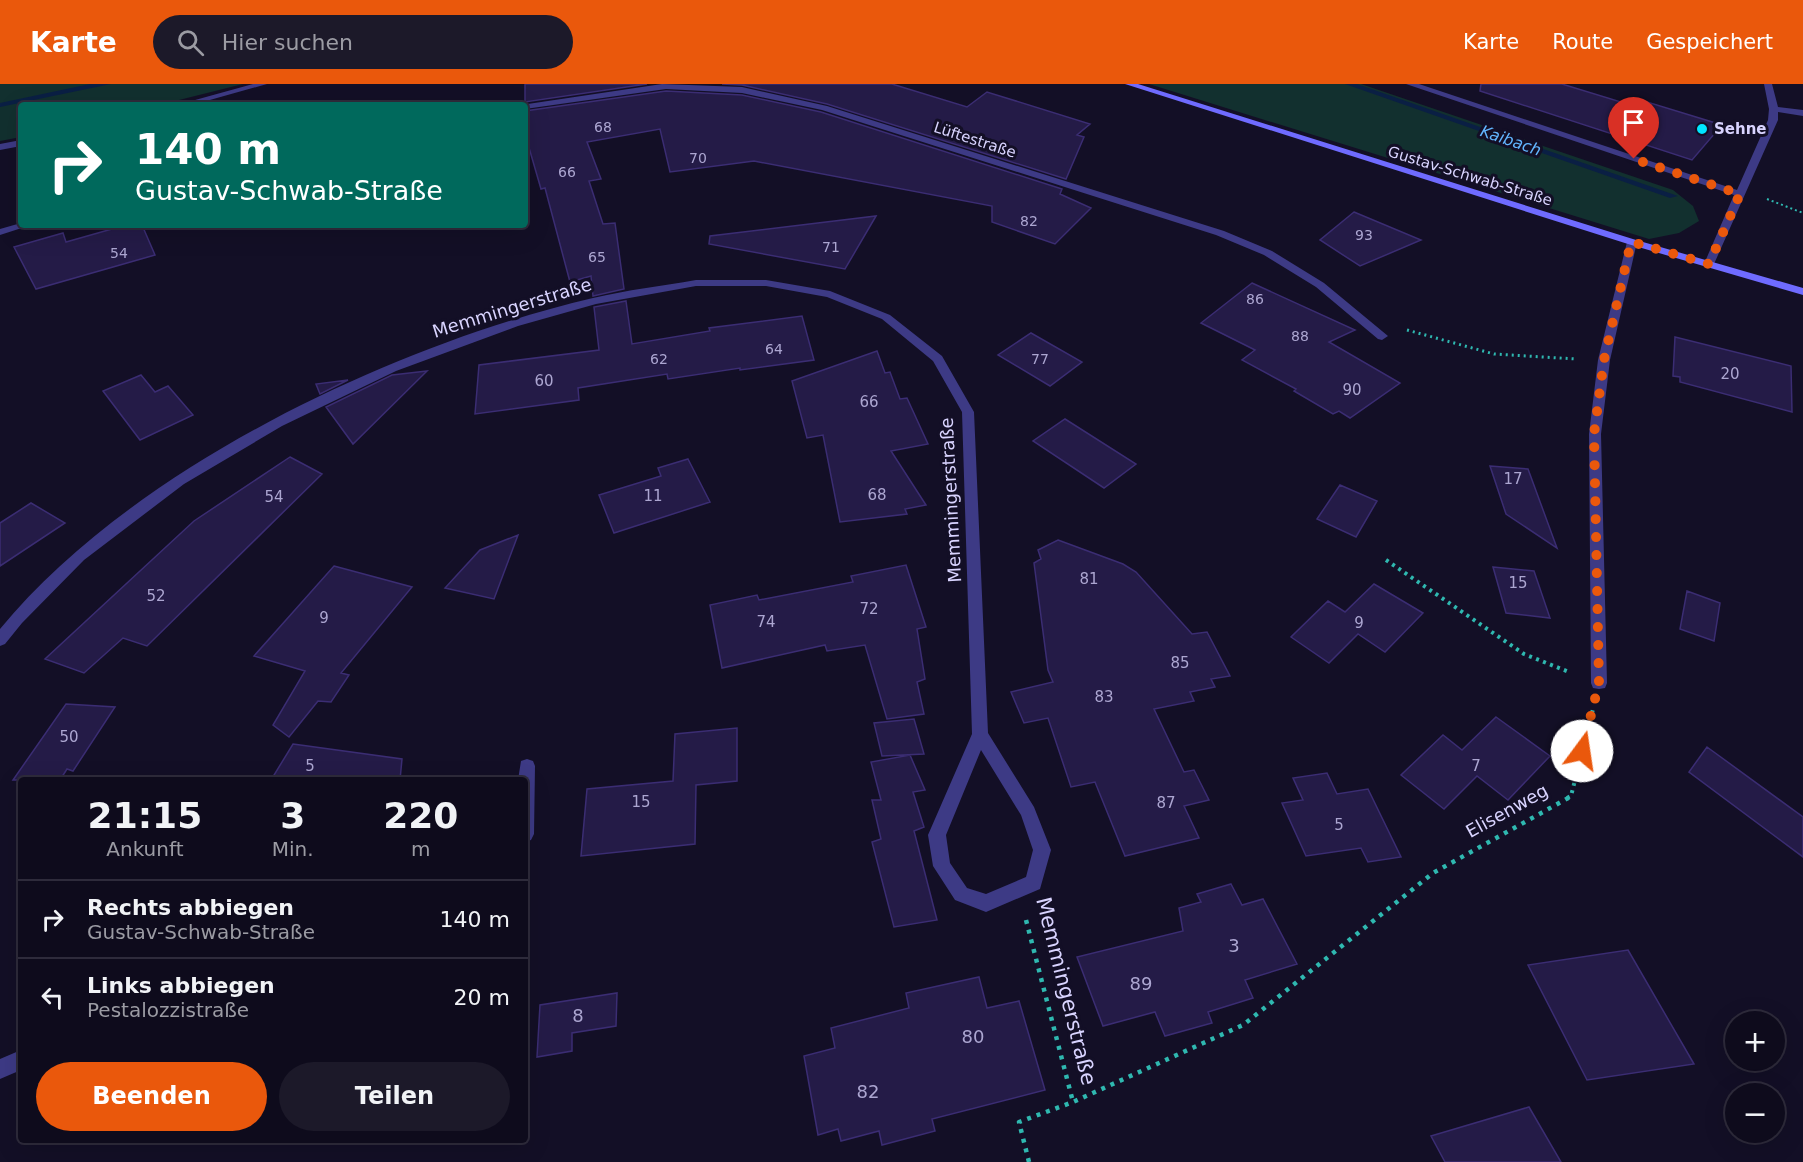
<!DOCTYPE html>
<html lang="de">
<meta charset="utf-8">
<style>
:root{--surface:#0e0b1c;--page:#1c1929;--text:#f1f3f6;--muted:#9b9ba3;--line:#2e2b3b;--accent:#ea580c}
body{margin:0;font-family:"DejaVu Sans",sans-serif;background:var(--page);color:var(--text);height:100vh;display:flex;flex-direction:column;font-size:22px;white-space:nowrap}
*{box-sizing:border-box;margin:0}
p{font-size:20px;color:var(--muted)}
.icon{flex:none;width:33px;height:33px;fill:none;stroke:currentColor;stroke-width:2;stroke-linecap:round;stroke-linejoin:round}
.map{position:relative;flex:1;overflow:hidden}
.details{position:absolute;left:18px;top:693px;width:510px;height:366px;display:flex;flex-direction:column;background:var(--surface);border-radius:6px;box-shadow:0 6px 24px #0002,0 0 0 2px var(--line)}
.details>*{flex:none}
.hud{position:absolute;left:18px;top:18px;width:510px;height:126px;border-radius:6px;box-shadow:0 6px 24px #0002,0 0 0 2px var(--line);background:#00695c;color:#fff;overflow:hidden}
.buttons{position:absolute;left:1725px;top:927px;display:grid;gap:12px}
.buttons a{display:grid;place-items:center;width:60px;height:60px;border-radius:50%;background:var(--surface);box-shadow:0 6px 24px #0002,0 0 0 2px var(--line);font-size:30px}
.pin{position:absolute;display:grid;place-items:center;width:51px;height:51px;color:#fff;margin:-62px -26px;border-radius:50% 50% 50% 0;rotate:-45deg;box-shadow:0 0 6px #0007}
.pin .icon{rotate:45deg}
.me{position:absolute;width:66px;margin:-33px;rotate:14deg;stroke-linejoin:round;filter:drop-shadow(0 0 4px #0008)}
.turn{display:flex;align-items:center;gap:21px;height:126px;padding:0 18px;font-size:27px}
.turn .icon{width:78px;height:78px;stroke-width:2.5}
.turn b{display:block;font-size:42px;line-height:51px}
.eta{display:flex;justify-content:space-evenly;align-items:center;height:102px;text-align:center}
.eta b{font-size:36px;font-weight:700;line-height:42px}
.action{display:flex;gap:12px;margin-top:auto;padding:12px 18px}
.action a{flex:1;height:69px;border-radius:36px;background:var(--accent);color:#fff;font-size:24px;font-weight:700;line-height:69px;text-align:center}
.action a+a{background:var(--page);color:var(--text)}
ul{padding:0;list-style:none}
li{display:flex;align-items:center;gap:18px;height:78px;padding:0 18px;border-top:2px solid var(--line)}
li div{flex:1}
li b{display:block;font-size:22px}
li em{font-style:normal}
header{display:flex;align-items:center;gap:36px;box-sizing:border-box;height:84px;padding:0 30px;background:var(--accent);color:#fff}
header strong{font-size:28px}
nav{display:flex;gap:33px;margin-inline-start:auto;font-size:21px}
.search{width:420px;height:54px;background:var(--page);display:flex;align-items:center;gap:15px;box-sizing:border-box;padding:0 21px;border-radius:33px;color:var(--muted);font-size:22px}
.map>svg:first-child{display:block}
.green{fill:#12302f}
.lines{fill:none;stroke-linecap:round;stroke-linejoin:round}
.stream{fill:#0a1f44;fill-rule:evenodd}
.building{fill:#241b47;stroke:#3b2d73;stroke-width:1.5}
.path-far3{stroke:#2fb8b0;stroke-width:2;stroke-dasharray:2 3;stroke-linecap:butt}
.path-far2{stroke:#2fb8b0;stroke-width:3;stroke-dasharray:2 4;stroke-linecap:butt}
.path-far1{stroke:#2fb8b0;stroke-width:4;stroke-dasharray:3 4.5;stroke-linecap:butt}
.path{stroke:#2fb8b0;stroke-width:4.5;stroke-dasharray:4 6;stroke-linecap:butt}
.lane{fill:#3d3a85;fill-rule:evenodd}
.street{fill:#3d3a85;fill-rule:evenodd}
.secondary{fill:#6f6bff;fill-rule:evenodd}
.route{stroke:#ea580c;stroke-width:10;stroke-dasharray:0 18}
.poi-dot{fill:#00e5ff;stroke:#130f26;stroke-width:2}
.labels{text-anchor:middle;stroke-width:6;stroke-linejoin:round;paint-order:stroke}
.far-number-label{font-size:14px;fill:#aca6d1}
.far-poi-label{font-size:15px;font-weight:bold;fill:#d9d4ff;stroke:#130f26;text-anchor:start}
.far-street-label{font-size:15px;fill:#d9d4ff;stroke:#130f26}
.number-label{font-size:15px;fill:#aca6d1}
.far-water-label{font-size:16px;font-style:italic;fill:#62b6ff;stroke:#130f26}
.street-label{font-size:18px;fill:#d9d4ff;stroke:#130f26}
.near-number-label{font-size:18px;fill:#aca6d1}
.near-street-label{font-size:21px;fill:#d9d4ff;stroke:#130f26}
</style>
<header>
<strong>Karte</strong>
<div class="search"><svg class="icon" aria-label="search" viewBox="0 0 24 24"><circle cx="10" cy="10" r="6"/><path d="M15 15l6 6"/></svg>Hier suchen</div>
<nav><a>Karte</a><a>Route</a><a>Gespeichert</a></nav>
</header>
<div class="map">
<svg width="1803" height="1078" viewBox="0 0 1803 1078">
<rect width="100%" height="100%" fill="#130f26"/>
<path class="green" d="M0,0h243l-84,21h-138v32l-21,4z
M1149,0h212l312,106 20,16 6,15 -20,12 -30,6z"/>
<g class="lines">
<path class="stream" d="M90,0h21l-111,23v-4z
M1345,0h12l321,112 -8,2z"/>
</g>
<path class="building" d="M525,0h122l-122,18z
M722,0h170l75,23 20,-15 103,32 -13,11 7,2 -18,42 -239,-75 -85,-19z
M1481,0h81l75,23 7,-6 78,24 -30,35 -212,-69z
M666,7l76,4 79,17 241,77 -2,5 31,14 -36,36 -63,-22v-16l-238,-45 -84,11 -10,-43 -73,13 14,37 -12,2 14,43 12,-1 9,66 -31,7 -2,-20 -21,6 -25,-94 -4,1 -16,-55v-23z
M1354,128l67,28 -61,26 -40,-26z
M876,132l-31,53 -136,-25 1,-8z
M126,141h16l13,30 -119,34 -22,-42 49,-14 3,9z
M1252,199l103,47 -26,12 71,41 -50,35 -11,-7 -6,3 -39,-23 2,-2 -54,-29 13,-10 -54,-27z
M626,217l6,43 78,-13 -1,-3 93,-12 12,44 -74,10v-2l-72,11 -1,-5 -89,14 1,12 -104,14 4,-49 120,-15 -5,-43z
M1031,249l51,29 -32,24 -52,-31z
M1675,253l116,29 1,46 -112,-30v-5l-7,-1z
M877,267l8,22 5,-1 10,27 7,-1 21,46 -37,7 35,54 -21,4 2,5 -67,8 -17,-87 -16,3 -15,-57z
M427,287l-74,73 -27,-37 66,-32z
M141,291l14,17 13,-6 25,29 -53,25 -37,-49z
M348,296l-28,14 -4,-10z
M1065,335l71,45 -32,24 -71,-47z
M290,373l32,17 -175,172 -24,-8 -39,35 -39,-14 149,-138z
M688,375l22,43 -96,31 -15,-38 62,-19 -3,-8z
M1490,382l38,3 29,79 -51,-34z
M1340,401l37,16 -21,36 -39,-18z
M31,419l34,20 -65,43v-43z
M518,451l-24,64 -49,-11 35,-38z
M1058,456l65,24 13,8 56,62 15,-2 23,44 -19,3 4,8 -25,5 4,9 -40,8 30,63 10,-2 15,30 -25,6 15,32 -74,18 -30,-74 -24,5 -23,-69 -24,5 -13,-31 42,-10 -5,-12 -14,-107 7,-4 -3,-9z
M906,481l20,62 -9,2 8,50 -8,3 7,32 -37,5 -22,-74 -38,6 -2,-6 -103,23 -12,-63 47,-10 2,5 94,-18 -2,-6z
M334,482l78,21 -71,86 8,2 -18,27 -13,-1 -29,36 -16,-12 32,-54 -51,-15z
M1493,483l41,4 16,47 -44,-5z
M1374,500l49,29 -38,39 -27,-18 -29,29 -38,-26 37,-36 17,11z
M1687,507l33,12 -6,38 -34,-12z
M66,620l49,3 -42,64 -6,-2 -7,11h-47z
M1496,633l54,39 -42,44 -31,-24 -33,33 -43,-34 42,-40 19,15z
M914,635l10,35 -42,2 -8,-33z
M737,644v53l-41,4 -1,59 -114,12 6,-67 86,-8 2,-47z
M293,660l109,15 -2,21h-129z
M1707,663l96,70v40l-114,-85z
M910,671l15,35 -12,2 11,35 -10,4 23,89 -43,7 -22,-85 9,-3 -9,-39h9l-10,-38z
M1327,689l10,21 31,-5 33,68 -33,5 -7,-14 -55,8 -24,-53 21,-3 -10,-22z
M1231,800l11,21 21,-6 34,65 -52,16 8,18 -45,14 4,11 -47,13 -10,-24 -52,14 -26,-69 106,-26 -4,-23 22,-6 -4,-8z
M1628,866l66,114 -107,16 -59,-115z
M979,893l8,31 32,-7 26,89 -113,29 3,12 -53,14 -3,-14 -38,10 -3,-12 -20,6 -14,-79 31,-8 -4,-20 78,-20 -3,-15z
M617,909l-1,33 -44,7v18l-35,6 3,-52z
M1529,1023l32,55h-116l-14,-26z"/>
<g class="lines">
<path class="path-far3" d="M1767,115l36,14"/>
<path class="path-far2" d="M1407,246l87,24 82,5"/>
<path class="path-far1" d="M1386,476l138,94 45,18
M1567,714l4,-2 22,-87"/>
<path class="path" d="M1026,836l47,182
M1029,1078l-10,-40 54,-20 170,-77 190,-152 137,-76"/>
<path class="lane" d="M253,0h14l-75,21h-15z
M21,56v6l-21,4v-6z
M1632,155l5,3 -27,118 -9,74 6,249 -2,5 -6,1 -6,-1 -2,-5 -2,-249 9,-74 29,-118z
M527,675l6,2 2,5 -1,68 -3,6 -6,2v-62h-7l3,-19z"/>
<path class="street" d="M662,0l80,3 85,19 397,125 48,20 52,32 64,53 -6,4 -4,-1 -62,-52 -52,-32 -48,-20 -394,-125 -80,-17 -76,-4 -141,20v-4h-4z
M1406,0h13l318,106 31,-70 1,-11 -5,-25h8l6,23 25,3v6l-25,-4v8l-64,144 -5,3 -5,-3 30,-69z
M21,139v2h10l-31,10v-6z
M696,196h70l64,11 60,24 52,41 32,56 14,321 46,74 17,43 -11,39 -54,23 -31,-12 -22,-34 -5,-31 44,-101 -10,-322 -29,-51 -51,-42 -55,-22 -61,-11h-70l-100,18 -78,22 -122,45 -114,55 -98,58 -100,76 -62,63 -17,21 -5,2v-17c132,-161 393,-284 593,-331 34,-8 69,-12 103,-18zM981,666l40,65 12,35 -7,27 -40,17 -19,-6 -17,-25 -4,-28z
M21,966v20l-21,9v-20z"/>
<path class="secondary" d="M1125,0h13l498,156 167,48v7l-175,-51z"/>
</g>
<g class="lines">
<path class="route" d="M1582,667l17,-68 -5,-249 10,-74 25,-109 3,-9 77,22 31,-70 -106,-35"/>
</g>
<circle class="poi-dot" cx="1702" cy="45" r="6"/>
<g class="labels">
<g class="far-number-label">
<text x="603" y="48">68</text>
<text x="698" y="79">70</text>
<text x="567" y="93">66</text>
<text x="1029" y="142">82</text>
<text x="1364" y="156">93</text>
<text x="831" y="168">71</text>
<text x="119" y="174">54</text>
<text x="597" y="178">65</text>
<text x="1255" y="220">86</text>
<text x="1300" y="257">88</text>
<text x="774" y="270">64</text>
<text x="659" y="280">62</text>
<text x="1040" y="280">77</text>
</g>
<g class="far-poi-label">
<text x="1714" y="50">Sehne</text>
</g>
<g class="far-street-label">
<text transform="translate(975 56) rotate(18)" y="5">Lüftestraße</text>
<text transform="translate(1470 92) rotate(17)" y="5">Gustav-Schwab-Straße</text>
</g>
<g class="number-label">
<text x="1730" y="295">20</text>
<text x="544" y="302">60</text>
<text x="1352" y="311">90</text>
<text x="869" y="323">66</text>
<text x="1513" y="400">17</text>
<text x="877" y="416">68</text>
<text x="653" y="417">11</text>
<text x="274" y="418">54</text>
<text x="1089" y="500">81</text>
<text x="1518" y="504">15</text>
<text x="156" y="517">52</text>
<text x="869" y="530">72</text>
<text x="324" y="539">9</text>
<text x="766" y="543">74</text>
<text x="1359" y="544">9</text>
<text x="1180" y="584">85</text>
<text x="1104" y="618">83</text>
<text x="69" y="658">50</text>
<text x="310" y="687">5</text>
<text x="1476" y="687">7</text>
<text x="641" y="723">15</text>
<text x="1166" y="724">87</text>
<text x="1339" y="746">5</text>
</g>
<g class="far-water-label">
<text transform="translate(1511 56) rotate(19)" y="6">Kaibach</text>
</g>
<g class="street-label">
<text transform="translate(512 224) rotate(-17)" y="6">Memmingerstraße</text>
<text transform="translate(951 416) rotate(-93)" y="6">Memmingerstraße</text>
<text transform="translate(1507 727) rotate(-29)" y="6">Elisenweg</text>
</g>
<g class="near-number-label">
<text x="1234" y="868">3</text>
<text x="1141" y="906">89</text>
<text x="578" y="938">8</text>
<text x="973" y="959">80</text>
<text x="868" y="1014">82</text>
</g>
<g class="near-street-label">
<text transform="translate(1066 907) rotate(76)" y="7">Memmingerstraße</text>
</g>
</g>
</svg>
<div class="buttons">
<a>+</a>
<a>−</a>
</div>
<div class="pin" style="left:1634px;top:75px;background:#d93025"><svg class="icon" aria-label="arrive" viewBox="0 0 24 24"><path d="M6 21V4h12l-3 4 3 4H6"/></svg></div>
<svg class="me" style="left:1582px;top:667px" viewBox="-20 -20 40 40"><circle r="19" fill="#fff"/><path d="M0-13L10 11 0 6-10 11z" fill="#ea580c"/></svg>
<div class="hud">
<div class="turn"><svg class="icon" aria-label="right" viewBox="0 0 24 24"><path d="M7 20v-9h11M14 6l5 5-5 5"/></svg><div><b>140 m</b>Gustav-Schwab-Straße</div></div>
</div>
<section class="details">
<div class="eta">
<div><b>21:15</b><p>Ankunft</p></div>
<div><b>3</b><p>Min.</p></div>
<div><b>220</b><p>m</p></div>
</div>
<ul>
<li><svg class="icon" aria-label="right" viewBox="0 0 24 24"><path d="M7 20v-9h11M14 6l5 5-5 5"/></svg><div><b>Rechts abbiegen</b><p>Gustav-Schwab-Straße</p></div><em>140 m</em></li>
<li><svg class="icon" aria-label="left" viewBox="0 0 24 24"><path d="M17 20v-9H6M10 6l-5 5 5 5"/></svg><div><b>Links abbiegen</b><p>Pestalozzistraße</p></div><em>20 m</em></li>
</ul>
<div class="action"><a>Beenden</a><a>Teilen</a></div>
</section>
</div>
